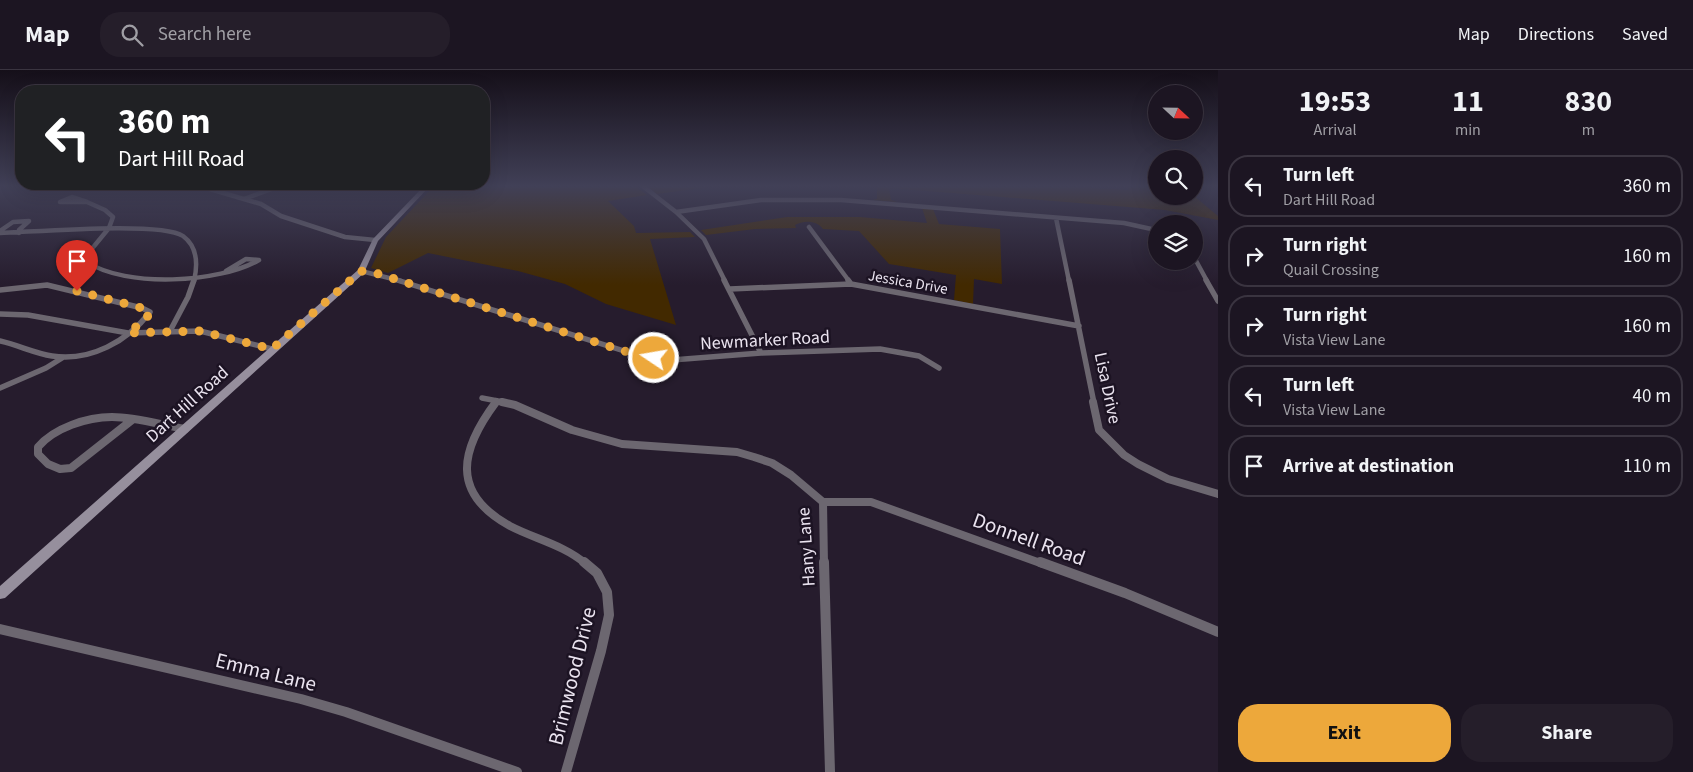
<!DOCTYPE html>
<style>
:root{--surface:#1c1522;--page:#251e2a;--text:#f1f3f6;--muted:#a09fa5;--line:#3a3440;--accent:#eda83b}
body{margin:0;font-family:"Source Sans 3",sans-serif;background:var(--page);color:var(--text);height:100vh;display:flex;flex-direction:column;font-size:19px;white-space:nowrap}
*{box-sizing:border-box;margin:0}
p{font-size:16px;color:var(--muted)}
.icon{flex:none;width:28px;height:28px;fill:none;stroke:currentColor;stroke-width:2;stroke-linecap:round;stroke-linejoin:round}
.map{position:relative;flex:1;overflow:hidden}
.side{display:flex;flex-direction:column;background:var(--surface);width:475px}
.side>*{flex:none}
.top-card{position:absolute;left:15px;top:15px;width:475px;height:105px;border-radius:20px;box-shadow:0 5px 20px #0002,0 0 0 1px var(--line);background:#202124;color:#fff;overflow:hidden}
.needle{width:32px;rotate:112deg}
.fabs{position:absolute;left:1148px;top:15px;display:grid;gap:10px}
.fabs a{display:grid;place-items:center;width:55px;height:55px;border-radius:50%;background:var(--surface);box-shadow:0 5px 20px #0002,0 0 0 1px var(--line);font-size:25px}
.pin{position:absolute;display:grid;place-items:center;width:42px;height:42px;color:#fff;margin:-51px -21px;border-radius:50% 50% 50% 0;rotate:-45deg;box-shadow:0 0 5px #0007}
.pin .icon{rotate:45deg}
.me{position:absolute;width:55px;margin:-28px;rotate:282deg;stroke-linejoin:round;filter:drop-shadow(0 0 4px #0008)}
.turn{display:flex;align-items:center;gap:18px;height:105px;padding:0 20px;font-size:22px}
.turn .icon{width:65px;height:65px;stroke-width:2.5}
.turn b{display:block;font-size:35px;line-height:42px}
.eta{display:flex;justify-content:space-evenly;align-items:center;height:85px;text-align:center}
.eta b{font-size:30px;font-weight:700;line-height:35px}
.action{display:flex;gap:10px;margin-top:auto;padding:10px 20px}
.action a{flex:1;height:58px;border-radius:20px;background:var(--accent);color:#111;font-size:20px;font-weight:700;line-height:58px;text-align:center}
.action a+a{background:var(--page);color:var(--text)}
ul{padding:0;list-style:none}
li{display:flex;align-items:center;gap:15px;height:62px;margin:0 10px 8px;padding:0 10px;border:2px solid var(--line);border-radius:20px}
li div{flex:1}
li b{display:block;font-size:19px}
li em{font-style:normal}
header{display:flex;align-items:center;gap:30px;box-sizing:border-box;height:70px;padding:0 25px;background:var(--surface);border-bottom:1px solid var(--line)}
header strong{font-size:24px}
nav{display:flex;gap:28px;margin-inline-start:auto;font-size:18px}
.search{width:350px;height:45px;background:var(--page);display:flex;align-items:center;gap:12px;box-sizing:border-box;padding:0 18px;border-radius:20px;color:var(--muted);font-size:19px}
main{display:flex;flex:1;min-height:0}
.map>svg:first-child{display:block}
.green{fill:#422900}
.lines{fill:none;stroke-linecap:round;stroke-linejoin:round}
.minor-far3{stroke:#6c6770;stroke-width:4.5}
.minor-far2{stroke:#6c6770;stroke-width:5.5}
.minor-far1{stroke:#6c6770;stroke-width:8}
.minor{stroke:#6c6770;stroke-width:10}
.secondary{fill:#968f9d;fill-rule:evenodd}
.route{stroke:#eda83b;stroke-width:9;stroke-dasharray:0 16.2}
.labels{text-anchor:middle;stroke-width:5;stroke-linejoin:round;paint-order:stroke}
.far-street-label{font-size:15px;fill:#eae3ef;stroke:#1c1323}
.street-label{font-size:18px;fill:#eae3ef;stroke:#1c1323}
.near-street-label{font-size:21px;fill:#eae3ef;stroke:#1c1323}
</style>
<header>
<strong>Map</strong>
<div class="search"><svg class="icon" aria-label="search" viewBox="0 0 24 24"><circle cx="10" cy="10" r="6"/><path d="M15 15l6 6"/></svg>Search here</div>
<nav><a>Map</a><a>Directions</a><a>Saved</a></nav>
</header>
<main>
<div class="map">
<svg width="1218" height="702" viewBox="0 0 1218 702">
<rect width="100%" height="100%" fill="#261c2d"/>
<path class="green" d="M433,117h203l11,8 -39,6 26,25 2,7 54,-1 5,5 -45,2 26,86 -70,-21 -41,-20 -47,-13 -90,-18 -40,20 -17,-5 15,-31z
M648,117h60l-51,7z
M877,117h198l54,3 -2,-3h29v9h38l24,20v4l-53,-10 -276,-22 2,12 6,2 -24,-2 4,-1z
M922,138l11,1 6,15 61,5 2,55 -28,-5 -1,25 -19,-4 2,-25 -67,-11 -30,-33 -36,-2c-6,-9 -20,-9 -28,-4l1,3 -41,1 -49,6 -5,-5 86,-13h73l67,6z"/>
<g class="lines">
<path class="minor-far3" d="M203,117l58,17 20,12 64,21 30,3
M644,117l32,25 28,27 21,42
M72,127l15,5h-27z
M244,129l33,-12
M87,132l18,8 8,7 -4,11 -23,28 1,6c39,26 132,21 172,-2l-13,-1 -20,12
M676,142l85,-12h80l283,23 32,7
M1056,148l13,63
M809,157l40,54
M0,161l13,-9 16,-1 -10,9v3
M0,163c33,-1 161,-12 183,3 15,11 15,28 11,45
M1194,187l13,24
M361,201l40,10"/>
<path class="minor-far2" d="M397,210l240,75 35,5 89,-7 119,-4 39,7 20,12
M724,210l37,73
M848,210l3,4
M1069,210l25,123
M1206,210l12,21
M730,219l121,-5 228,42
M0,220l47,-5 95,23 8,4c-22,29 -60,50 -98,44 -18,-3 -34,-11 -52,-15
M0,244l28,1 100,18 72,-2 72,18
M170,261l18,-34 6,-17
M0,318l46,-20 16,-10
M482,328l26,5
M495,333l2,-2"/>
<path class="minor-far1" d="M496,332c-36,48 -46,91 14,124 25,13 54,19 76,38
M502,332l13,3 57,25 50,14 115,8 17,5 18,6 19,12 32,27 1,62
M1093,332l6,28 25,25 14,9 30,15 50,15
M132,350l-61,48 -11,1 -12,-5 -10,-10v-7c16,-19 49,-30 74,-30 24,0 49,8 73,12
M823,432h48l172,62"/>
<path class="minor" d="M824,492l6,210
M1040,492l85,31 93,39
M0,559l301,70 45,13 171,60
M566,702l35,-121 8,-36 -2,-23 -10,-19 -13,-11"/>
<path class="secondary" d="M423,117h6l-51,54 -14,32 -359,325 -5,1v-13l358,-316 15,-31z"/>
</g>
<linearGradient id="sky" x2="0" y2="1"><stop stop-color="#150f19"/><stop offset="0.54" stop-color="#414057"/><stop offset="1" stop-color="#414057" stop-opacity="0"/></linearGradient>
<rect width="1218" height="215" fill="url(#sky)"/>
<g class="lines">
<path class="route" d="M77,221l65,17 8,4 -4,7 -18,14 72,-2 72,18 89,-78 18,3 258,81 17,3"/>
</g>
<g class="labels">
<g class="far-street-label">
<text transform="translate(908 212) rotate(10)" y="5">Jessica Drive</text>
</g>
<g class="street-label">
<text transform="translate(765 270) rotate(-3)" y="6">Newmarker Road</text>
<text transform="translate(1108 318) rotate(78)" y="6">Lisa Drive</text>
<text transform="translate(187 334) rotate(-42)" y="6">Dart Hill Road</text>
<text transform="translate(806 477) rotate(-94)" y="6">Hany Lane</text>
</g>
<g class="near-street-label">
<text transform="translate(1029 469) rotate(20)" y="7">Donnell Road</text>
<text transform="translate(266 602) rotate(14)" y="7">Emma Lane</text>
<text transform="translate(572 606) rotate(-76)" y="7">Brimwood Drive</text>
</g>
</g>
</svg>
<div class="fabs">
<a><svg class="needle" viewBox="-14 -14 28 28"><path d="M0-13l5 13h-10z" fill="#e53935"/><path d="M0 13l5-13h-10z" fill="#a09fa5"/></svg></a>
<a><svg class="icon" aria-label="search" viewBox="0 0 24 24"><circle cx="10" cy="10" r="6"/><path d="M15 15l6 6"/></svg></a>
<a><svg class="icon" aria-label="layers" viewBox="0 0 24 24"><path d="M12 4l9 5-9 5-9-5zM3 14l9 5 9-5"/></svg></a>
</div>
<div class="pin" style="left:77px;top:221px;background:#d93025"><svg class="icon" aria-label="arrive" viewBox="0 0 24 24"><path d="M6 21V4h12l-3 4 3 4H6"/></svg></div>
<svg class="me" style="left:654px;top:288px" viewBox="-20 -20 40 40"><circle r="17" fill="#eda83b" stroke="#fff" stroke-width="3"/><path d="M0-11L8 9 0 5-8 9z" fill="#fff"/></svg>
<div class="top-card">
<div class="turn"><svg class="icon" aria-label="left" viewBox="0 0 24 24"><path d="M17 20v-9H6M10 6l-5 5 5 5"/></svg><div><b>360 m</b>Dart Hill Road</div></div>
</div>
</div>
<section class="side">
<div class="eta">
<div><b>19:53</b><p>Arrival</p></div>
<div><b>11</b><p>min</p></div>
<div><b>830</b><p>m</p></div>
</div>
<ul>
<li><svg class="icon" aria-label="left" viewBox="0 0 24 24"><path d="M17 20v-9H6M10 6l-5 5 5 5"/></svg><div><b>Turn left</b><p>Dart Hill Road</p></div><em>360 m</em></li>
<li><svg class="icon" aria-label="right" viewBox="0 0 24 24"><path d="M7 20v-9h11M14 6l5 5-5 5"/></svg><div><b>Turn right</b><p>Quail Crossing</p></div><em>160 m</em></li>
<li><svg class="icon" aria-label="right" viewBox="0 0 24 24"><path d="M7 20v-9h11M14 6l5 5-5 5"/></svg><div><b>Turn right</b><p>Vista View Lane</p></div><em>160 m</em></li>
<li><svg class="icon" aria-label="left" viewBox="0 0 24 24"><path d="M17 20v-9H6M10 6l-5 5 5 5"/></svg><div><b>Turn left</b><p>Vista View Lane</p></div><em>40 m</em></li>
<li><svg class="icon" aria-label="arrive" viewBox="0 0 24 24"><path d="M6 21V4h12l-3 4 3 4H6"/></svg><div><b>Arrive at destination</b></div><em>110 m</em></li>
</ul>
<div class="action"><a>Exit</a><a>Share</a></div>
</section>
</main>
